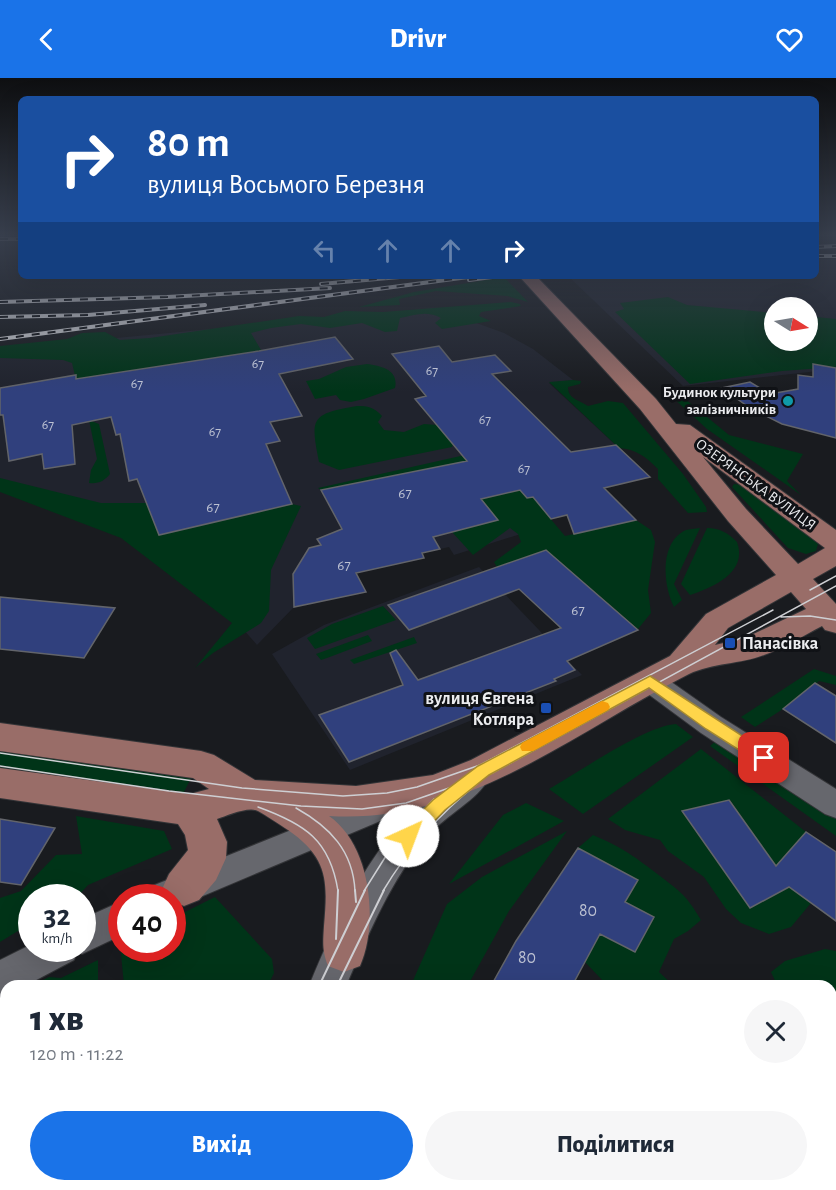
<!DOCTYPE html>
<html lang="uk">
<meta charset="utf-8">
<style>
:root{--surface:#fff;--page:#f6f6f7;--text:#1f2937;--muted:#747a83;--accent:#1a73e8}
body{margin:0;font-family:"Alegreya Sans",sans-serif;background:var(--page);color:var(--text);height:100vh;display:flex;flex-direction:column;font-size:22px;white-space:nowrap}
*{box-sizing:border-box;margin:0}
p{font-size:20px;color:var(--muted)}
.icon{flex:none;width:33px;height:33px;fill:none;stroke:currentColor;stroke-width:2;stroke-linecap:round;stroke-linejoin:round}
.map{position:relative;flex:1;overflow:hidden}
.side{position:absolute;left:0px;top:902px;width:837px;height:212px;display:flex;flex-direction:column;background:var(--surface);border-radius:18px 18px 0 0;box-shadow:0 6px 24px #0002}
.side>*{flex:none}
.top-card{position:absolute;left:18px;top:18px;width:801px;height:183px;border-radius:9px;box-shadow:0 6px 24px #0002;background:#1a4fa0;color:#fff;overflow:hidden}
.needle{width:39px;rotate:101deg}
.controls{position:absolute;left:764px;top:219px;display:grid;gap:12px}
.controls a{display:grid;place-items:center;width:54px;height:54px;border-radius:50%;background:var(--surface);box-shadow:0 6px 24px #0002;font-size:30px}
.speed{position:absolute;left:18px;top:806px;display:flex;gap:12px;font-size:30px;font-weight:700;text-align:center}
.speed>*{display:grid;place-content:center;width:78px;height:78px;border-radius:50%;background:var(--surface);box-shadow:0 6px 24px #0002;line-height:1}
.speed small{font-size:15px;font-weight:400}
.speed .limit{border:9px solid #d22;background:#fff;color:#111}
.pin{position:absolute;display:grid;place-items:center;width:51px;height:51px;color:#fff;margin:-26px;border-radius:12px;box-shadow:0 3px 9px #0006}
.me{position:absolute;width:66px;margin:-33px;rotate:43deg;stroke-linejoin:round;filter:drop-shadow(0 0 4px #0008)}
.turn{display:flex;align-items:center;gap:21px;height:126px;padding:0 30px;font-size:27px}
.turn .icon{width:78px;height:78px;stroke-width:2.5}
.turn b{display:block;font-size:42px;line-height:51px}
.lanes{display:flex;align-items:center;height:57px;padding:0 30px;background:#0003;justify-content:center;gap:30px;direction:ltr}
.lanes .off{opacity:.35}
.round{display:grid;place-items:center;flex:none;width:63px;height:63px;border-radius:32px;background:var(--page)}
.head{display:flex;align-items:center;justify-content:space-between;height:102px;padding:0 30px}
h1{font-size:36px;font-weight:800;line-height:45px}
.primary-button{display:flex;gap:12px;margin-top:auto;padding:12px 30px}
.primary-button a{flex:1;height:69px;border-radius:36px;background:var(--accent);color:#fff;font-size:24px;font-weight:800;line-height:69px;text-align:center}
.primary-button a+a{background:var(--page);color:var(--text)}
header{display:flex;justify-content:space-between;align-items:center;height:78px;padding:0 30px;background:var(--accent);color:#fff;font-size:27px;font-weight:800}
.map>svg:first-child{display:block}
.built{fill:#20232d;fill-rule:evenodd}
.green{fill:#003418;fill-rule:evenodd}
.building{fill:#30407d;stroke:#62646a;stroke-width:1.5}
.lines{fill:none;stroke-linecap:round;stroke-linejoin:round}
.minor-casing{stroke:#333437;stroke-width:2}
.major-casing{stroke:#333437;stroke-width:2}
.minor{fill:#66676d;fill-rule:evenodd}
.major{fill:#996d68;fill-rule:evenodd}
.tram-far1{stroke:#cecfd3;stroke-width:1.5}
.tram{stroke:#cecfd3;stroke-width:2}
.rail-casing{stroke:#cecfd3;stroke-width:4}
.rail{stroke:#101216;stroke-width:2;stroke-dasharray:8;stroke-linecap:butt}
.route{fill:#ffd54a;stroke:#a68a30;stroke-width:1.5}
.slow{fill:#f59e0b}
.culture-dot{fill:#0f9aa8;stroke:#101216;stroke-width:2}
.transit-dot{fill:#1a4fb4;stroke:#101216;stroke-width:2}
.labels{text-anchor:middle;stroke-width:6;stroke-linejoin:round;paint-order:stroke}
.far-number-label{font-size:14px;fill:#bcc1d2}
.far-poi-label{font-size:15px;font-weight:bold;fill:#ebecef;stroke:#101216;text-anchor:end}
.far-street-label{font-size:15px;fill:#ebecef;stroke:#101216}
.number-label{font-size:15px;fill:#bcc1d2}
.poi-label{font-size:18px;font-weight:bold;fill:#ebecef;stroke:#101216;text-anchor:start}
.near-number-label{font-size:18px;fill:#bcc1d2}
</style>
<header><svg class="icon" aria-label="back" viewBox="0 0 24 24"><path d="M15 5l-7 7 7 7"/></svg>Drivr<svg class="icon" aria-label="heart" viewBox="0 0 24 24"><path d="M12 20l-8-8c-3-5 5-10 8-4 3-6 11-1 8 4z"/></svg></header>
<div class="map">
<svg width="836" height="1112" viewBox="0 0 836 1112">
<rect width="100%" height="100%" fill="#191b1f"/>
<path class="built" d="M816,181h20v110l-153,17 -115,-110h248zM774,230h33v32h-33z
M435,230l69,25 29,16 40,31 -24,3 101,94 -142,33 19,22 -73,23 -5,-8 -27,6 2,5 -67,15 9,19 -72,15 -37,38 -23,-26 -106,-83 -128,-45v-142z
M479,489l103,108 -232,95 -78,-116 52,-29z"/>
<path class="green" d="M504,199l24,25 -21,-6 -71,-5 -37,8 1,6 -41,2 55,-15z
M668,219l19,8 87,8v27h33v-24l29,3v48l-54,4 -92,13 -75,-72 9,-3 -4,-6z
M511,224l9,2 1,2 -40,6 -2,4 12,5 -49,8 -7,-6 6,-5c-14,-8 -27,-3 -41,0l-3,13 -12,1 -23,-9 -32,5 -29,-4 -30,4 -20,5 10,17 -2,1 -154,24 -21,39 -12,-51 -9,-3 -63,-2v-12l67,-7 15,-6 23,-1 15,8 30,-2 149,-22 25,1 21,-6 38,1z
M367,286c15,2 32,6 28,24l-31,11 -13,3 -11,-2 -4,-5 -21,4 -9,-18 13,-2 27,-12z
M573,302l8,1 -1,3 -12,3c0,12 11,13 20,19l20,-5 15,2 60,71 23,33 1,5 -19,1 -30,-34v-10c-12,-12 -22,-20 -39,-21l-70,-66z
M679,316l50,41 74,19 -16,27 14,14 -94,-66 -37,-34z
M357,328c11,0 17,1 25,10l-4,6 6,8 20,2 20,-8 13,1 16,19 -1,3 -113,23 -20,-8c-9,-45 -8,-48 38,-56z
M89,342l10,4 11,50c-6,7 -11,10 -21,9l2,-13 6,-11z
M465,377l87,38 -3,24 16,19 71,-16 15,10 4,12 -7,48 3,23 -13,16 -92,-79 -48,19 -4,-7 27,-20 -3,-8 -8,-6 -37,27 -21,-23 45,-12 -16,-21 10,-3 -28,-34 -142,28 -3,-2z
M0,400l101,25h45l13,32 133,-31 9,2 -30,64 -2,41 -8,12 -48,30 -18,15 37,-45 -111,-85 -121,-46z
M734,406l8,1 72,55 4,4 -2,7 -10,3 -18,-6 -56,-61z
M700,450l-26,56 8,16 -8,7c-11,-21 -15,-65 12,-77 3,-1 9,-1 14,-2z
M707,450c13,0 21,5 30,14 11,30 -23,45 -47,53l-9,-11z
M383,528l13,14 -81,29 -8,-11 25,-14z
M368,557l4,6 -45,17 -6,2 -5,-6z
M414,559l3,6 -63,21 -4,-4z
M814,591l22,7v9l-17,-4 -36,28 -28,18 -14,-10z
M676,646l17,13 -110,77 -34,-25c30,-17 96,-63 127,-65z
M718,661l118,80v17l-126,-90z
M0,670l192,28 -11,22 -181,-26z
M701,671l105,83 -36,41 41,30 -20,24 -22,7 -28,-11 -15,-14 -22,-32 -36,-26 -8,-11 -35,-10 -17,-11zM730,722l40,58 -10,6 21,27 -31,17 -68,-96z
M526,725l38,18 -115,63 54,-69z
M76,738l88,15 8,18 -84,36 -11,12h-45l-1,26 -31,19v-44l21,-7 35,-36 26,-1z
M567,753l-58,80 -41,74h-57l36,-81 35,-27z
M593,757c31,13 42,22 67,41 22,17 26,19 41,44l-13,11 -14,8 -15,33 14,13h-69v-3l-19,-20 15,-28 35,18 19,-35 -29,-15 12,-22 -59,-32z
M215,819l57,62 2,14 -6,12h-144l-4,-41 1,-1 1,5h50l1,-30z
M825,871l11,2v59l-5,1v-25l-54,-1 -6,-13 14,-11z
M98,882v25h-65l16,-8 12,1z
M6,923v93l-6,-4v-86z
M6,1068v39h80v5h-86v-41z
M105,1107h70l-2,5h-68z
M396,1107h71l9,5h-83z"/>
<path class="building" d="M335,259l18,22 -74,15 23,42 -32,6 10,19 -14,3 26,60 -133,31 -22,-56 -8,2 -9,-47 -4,1 -5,-18 -39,8 3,39 -31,5 -2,-15 -33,7 -6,-46h-3v-27l76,-13v4l183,-28z
M439,268l13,16 43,-7 16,16 -19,3 79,78 45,-7 34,32 -46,11 32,32 -62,14 -7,-19 -16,4 -18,-22 -6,1 -7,-8 -39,9 17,21 -65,17 7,12 -18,4 2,5 -68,15 10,19 -72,15 -1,-33 16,-26 12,-3 -4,-6 25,-10 -21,-39 146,-29 -52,-62 11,-3 -34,-42z
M813,286l23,4v70l-54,-14 -32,-16 -28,-20 28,-6 20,12 28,-5v-14l15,2z
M546,472l92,80 -71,31 8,9 -21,9 2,2 -207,81 -30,-47 84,-30 -13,-32 6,-3 22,30 143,-52 -42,-39 -110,41 -21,-25z
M0,519l115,11 -31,50 -84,-9z
M815,605l21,13v47l-53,-34z
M729,722l47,66 30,-34 30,20v69l-47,-34 -39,21 -68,-97z
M0,741l55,9 -34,57 -21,-3z
M578,770l60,32 -13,22 29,15 -19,35 -35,-18 -28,52h-81l25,-45z"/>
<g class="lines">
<defs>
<path id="minor" d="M650,593l10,3 61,43 115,72v29l-11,-4 -124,-81 -61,-45 -4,-7 4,-7z
M474,688l11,3 4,9c-11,22 -43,37 -60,57 -38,44 -60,98 -83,151h-37c30,-73 66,-150 130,-198 11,-9 22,-18 35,-22z
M393,711l11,4 5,9 -5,9 -232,98v-12h-25l5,-11z
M122,823v34l-40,19 -5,-2 -3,8 -49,26h-19v9l-6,2v-37l32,-16v4h50v-29z
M215,1107h44l-2,5h-44z"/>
<path id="major" d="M519,198h17l120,123 20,25 14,1 146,105v36l-23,13 23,25v29l-11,-3 -3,-4c-19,10 -38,22 -58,29 -23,9 -52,8 -75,19 -115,58 -224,151 -360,142 42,29 50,107 31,150l-16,6 -16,-6c-6,-15 -5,-24 -4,-40 4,-46 4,-68 -36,-96 -9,-6 -21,-14 -30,-19 -10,-5 -31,5 -41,8l10,23 -1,16 -10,22 -17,20 -15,6 -12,-5v-4h-4l-5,-10 6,-13 19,-24 -3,-15 -7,-11 -178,-26v-30l190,26 19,-5 -16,-11 -193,-27v-28l201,28 13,4 41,25 101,6 77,-11 38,-15 199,-104 36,-42 70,-39 -48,-54 -88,-112zM703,379l122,91 -27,16 -52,-55zM791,514l15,17 -61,29 -30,7 13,-17z"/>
</defs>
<use href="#minor" class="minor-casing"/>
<use href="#major" class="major-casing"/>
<use href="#minor" class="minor"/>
<use href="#major" class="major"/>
<path class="tram-far1" d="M810,512l26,-14
M781,539l29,-1 26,4
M0,675l242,35 101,8 44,-3 30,-6 63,-22 293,-155
M0,688l169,25 132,15 61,3 44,-6 86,-30 344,-187
M258,729c47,17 72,33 80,84
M296,730c34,19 57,43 59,83
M364,813l32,-51 38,-41
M383,813c25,-42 55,-76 94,-107"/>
<path class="tram" d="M355,812l1,12
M336,861l2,-49
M319,908l46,-96
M337,908l47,-96
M223,1112l3,-5
M244,1112l2,-5"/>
<defs>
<path id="rail" d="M0,161h21
M816,169l20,-1
M816,178h20
M469,202l31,-4
M321,206l90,-8
M0,224l167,-5 163,-9
M0,239l88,-2 117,-10
M0,261l476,-63"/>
</defs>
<use href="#rail" class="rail-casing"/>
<use href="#rail" class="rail"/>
</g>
<linearGradient id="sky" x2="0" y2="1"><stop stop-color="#0e0f11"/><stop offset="0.5" stop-color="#383f4d"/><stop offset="1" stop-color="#383f4d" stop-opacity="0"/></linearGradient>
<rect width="836" height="314" fill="url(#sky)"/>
<path class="route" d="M650,598l120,78 2,4 -2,4 -6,2 -6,-2 -52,-33 -57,-41 -160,87 -44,35 -30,31 -7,2 -6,-2 -2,-5 2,-5 31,-31 45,-34z"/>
<path class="slow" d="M602,623l6,2 2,4 -2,3 -75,41h-11l-2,-4 2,-4z"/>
<circle class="culture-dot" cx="788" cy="323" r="6"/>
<g class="transit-dot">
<rect x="724" y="559" width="12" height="12" rx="3"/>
<rect x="540" y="624" width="12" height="12" rx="3"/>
</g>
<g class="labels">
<g class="far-number-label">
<text x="258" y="290">67</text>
<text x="432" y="297">67</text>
<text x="137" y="310">67</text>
<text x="485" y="346">67</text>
<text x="48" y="351">67</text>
<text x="215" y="358">67</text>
<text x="524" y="395">67</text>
</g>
<g class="far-poi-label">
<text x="776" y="319">Будинок культури<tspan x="776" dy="17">залізничників</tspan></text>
</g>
<g class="far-street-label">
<text transform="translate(756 406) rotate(36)" y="5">ОЗЕРЯНСЬКА ВУЛИЦЯ</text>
</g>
<g class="number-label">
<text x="405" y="420">67</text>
<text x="213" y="434">67</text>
<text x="344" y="492">67</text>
<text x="578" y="537">67</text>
</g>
<g class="poi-label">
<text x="742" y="571">Панасівка</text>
<text x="534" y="626" text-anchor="end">вулиця Євгена<tspan x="534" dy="21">Котляра</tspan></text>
</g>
<g class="near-number-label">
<text x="588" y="838">80</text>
<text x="527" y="885">80</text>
</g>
</g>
</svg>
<div class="controls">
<a><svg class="needle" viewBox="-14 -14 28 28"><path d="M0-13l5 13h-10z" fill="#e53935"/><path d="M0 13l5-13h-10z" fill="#747a83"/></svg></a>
</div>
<div class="speed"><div>32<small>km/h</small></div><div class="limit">40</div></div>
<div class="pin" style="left:764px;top:680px;background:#d93025"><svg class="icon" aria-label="arrive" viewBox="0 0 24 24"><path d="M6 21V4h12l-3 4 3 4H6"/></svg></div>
<svg class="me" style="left:408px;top:758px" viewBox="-20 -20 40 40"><circle r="19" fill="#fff"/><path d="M0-13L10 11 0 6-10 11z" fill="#ffd54a"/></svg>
<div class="top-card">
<div class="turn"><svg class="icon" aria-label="right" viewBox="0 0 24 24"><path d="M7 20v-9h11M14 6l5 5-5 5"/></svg><div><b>80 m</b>вулиця Восьмого Березня</div></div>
<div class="lanes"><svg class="icon off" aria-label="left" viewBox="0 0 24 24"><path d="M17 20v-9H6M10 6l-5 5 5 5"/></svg><svg class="icon off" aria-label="ahead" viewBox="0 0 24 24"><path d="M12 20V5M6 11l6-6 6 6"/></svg><svg class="icon off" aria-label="ahead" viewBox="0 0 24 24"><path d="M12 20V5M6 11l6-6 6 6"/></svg><svg class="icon" aria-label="right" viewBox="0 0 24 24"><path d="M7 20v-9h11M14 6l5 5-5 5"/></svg></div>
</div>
<section class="side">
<div class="head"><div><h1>1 хв</h1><p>120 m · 11:22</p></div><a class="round"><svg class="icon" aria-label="close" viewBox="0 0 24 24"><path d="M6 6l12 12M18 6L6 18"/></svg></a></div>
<div class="primary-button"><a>Вихід</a><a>Поділитися</a></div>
</section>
</div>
